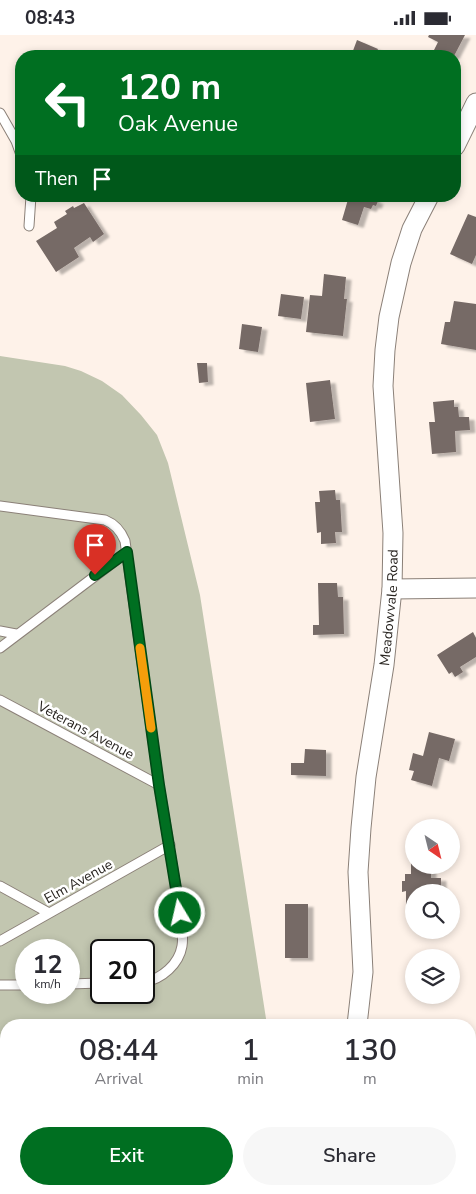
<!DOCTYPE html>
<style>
:root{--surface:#fff;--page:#f7f7f7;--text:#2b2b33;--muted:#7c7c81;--accent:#006f21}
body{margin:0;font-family:"Nunito Sans",sans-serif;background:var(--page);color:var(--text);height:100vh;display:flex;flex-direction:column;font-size:19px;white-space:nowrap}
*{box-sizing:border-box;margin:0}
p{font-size:16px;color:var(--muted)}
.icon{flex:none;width:28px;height:28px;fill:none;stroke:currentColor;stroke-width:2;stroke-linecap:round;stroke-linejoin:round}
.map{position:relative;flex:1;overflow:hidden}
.sheet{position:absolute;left:0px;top:984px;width:476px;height:176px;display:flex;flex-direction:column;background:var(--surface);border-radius:20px 20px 0 0;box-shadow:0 2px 8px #0003}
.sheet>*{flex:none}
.hud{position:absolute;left:15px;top:15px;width:446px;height:152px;border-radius:20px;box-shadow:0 2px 8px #0003;background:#006f21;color:#fff;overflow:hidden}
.needle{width:32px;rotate:145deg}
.controls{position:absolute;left:405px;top:784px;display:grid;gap:10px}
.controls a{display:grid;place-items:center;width:55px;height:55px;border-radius:50%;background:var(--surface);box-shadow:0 2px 8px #0003;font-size:25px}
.speed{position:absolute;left:15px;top:904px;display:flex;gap:10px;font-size:25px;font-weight:700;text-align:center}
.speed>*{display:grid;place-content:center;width:65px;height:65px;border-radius:50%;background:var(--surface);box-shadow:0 2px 8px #0003;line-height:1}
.speed small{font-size:12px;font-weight:400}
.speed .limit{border:2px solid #111;border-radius:8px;background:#fff;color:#111}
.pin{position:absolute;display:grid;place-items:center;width:42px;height:42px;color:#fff;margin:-51px -21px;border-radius:50% 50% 50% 0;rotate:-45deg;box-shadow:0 0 5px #0007}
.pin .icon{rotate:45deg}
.me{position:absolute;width:55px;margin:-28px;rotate:351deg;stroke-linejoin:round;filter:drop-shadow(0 0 4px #0008)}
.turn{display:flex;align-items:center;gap:18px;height:105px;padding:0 20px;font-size:22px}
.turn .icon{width:65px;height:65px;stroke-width:2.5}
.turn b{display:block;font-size:35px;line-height:42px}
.then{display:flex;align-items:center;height:48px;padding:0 20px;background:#0003;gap:10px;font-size:19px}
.eta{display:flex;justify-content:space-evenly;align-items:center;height:85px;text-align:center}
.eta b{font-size:30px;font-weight:600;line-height:35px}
.action{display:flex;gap:10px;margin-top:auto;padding:10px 20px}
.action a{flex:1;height:58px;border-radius:30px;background:var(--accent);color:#fff;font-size:20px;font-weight:600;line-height:58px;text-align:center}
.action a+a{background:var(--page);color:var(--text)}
.status{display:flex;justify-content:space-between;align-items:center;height:35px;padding:0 25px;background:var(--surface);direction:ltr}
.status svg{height:14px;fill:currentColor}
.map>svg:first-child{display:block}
.green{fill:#c2c6b0;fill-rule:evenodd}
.building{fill:#766a66;filter:url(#shadow)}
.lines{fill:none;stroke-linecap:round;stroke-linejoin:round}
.lane-casing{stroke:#8b8078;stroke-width:11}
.street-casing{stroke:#8b8078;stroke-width:21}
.lane{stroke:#fff;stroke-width:9}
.street{stroke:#fff;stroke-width:19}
.route-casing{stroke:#004815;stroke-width:12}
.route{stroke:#006f21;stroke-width:9}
.slow{stroke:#f59e0b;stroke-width:9}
.labels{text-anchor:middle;stroke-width:5;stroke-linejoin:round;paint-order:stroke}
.street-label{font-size:14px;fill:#27231f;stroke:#fff}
</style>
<div class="status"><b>08:43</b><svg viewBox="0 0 49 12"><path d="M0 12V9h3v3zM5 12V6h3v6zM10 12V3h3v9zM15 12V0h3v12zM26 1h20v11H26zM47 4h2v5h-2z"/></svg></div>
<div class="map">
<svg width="476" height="1159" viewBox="0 0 476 1159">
<defs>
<filter id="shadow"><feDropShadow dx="5.5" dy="3" stdDeviation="1" flood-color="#0004"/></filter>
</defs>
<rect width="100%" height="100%" fill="#fef2e9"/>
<path class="green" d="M0,321l65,10 16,5 21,10 20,14 19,20 16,20 11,28 32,132 67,430h-261v25h-6zM26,915h43v43h-43zM101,915h43v43h-43z"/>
<path class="building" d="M429,0h36l-11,21h-23l7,-14 -10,-5z
M357,5l21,9 -3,7h-24z
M349,161h26l-1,4 4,1 -2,5 -3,-1 -2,4 -7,-2 -6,18 -16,-5z
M84,168l20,31 -11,8 -3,-5 -16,11 5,9 -23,15 -20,-31 21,-13 -3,-6 13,-8 -2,-3 8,-5 1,2z
M468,179l8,3v38l-4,9 -22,-10z
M324,239l22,3 -2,22h3l-4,37 -37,-4 4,-37 12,1z
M281,259l23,3 -3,22 -23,-3z
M454,266l22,3v46l-35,-6 4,-22h5z
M242,289l20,3 -4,25 -19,-3z
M197,328h10l1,19 -9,1z
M330,345l5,39 -25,3 -4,-39z
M454,365v7h4l1,10h10l1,13 -15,1 1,21 -24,2 -3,-32h6l-2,-20z
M335,455l1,10h4l2,32h-7l1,11 -15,1v-12l-4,1 -2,-31h5l-1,-11z
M318,548h19l1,14h5l1,37 -31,1v-10h6z
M473,597l3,6v19l-16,10 3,5 -8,5 -3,-5 -3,2 -12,-19z
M429,697l26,7 -6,22 -10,-3 -7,28 -21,-6 3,-9 -5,-1 4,-17 10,3z
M305,714l21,1v26l-35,-1v-12h13z
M411,817h3v13h17v13h10v13l-27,2v14h-8v-16l-4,1v-11h3v-7h6z
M285,869h23v54h-23z
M470,1064h6v16h-6z
M352,1154h27l-2,5h-27z"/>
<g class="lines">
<defs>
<path id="lane" d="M0,78l16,28 5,14
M29,191l2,-30
M0,471l105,14c10,4 16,11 20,21l34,244 24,145c-1,5 0,11 -1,16 -3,18 -20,33 -38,36
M0,596l16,3
M0,613l127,-96
M0,665l159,85
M0,851l49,27
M0,906l170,-96
M69,949l32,-1
M0,950h26"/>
<g id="street">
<path d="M455,111l21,-43"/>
<path d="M392,554l84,-1"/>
<path id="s1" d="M357,990l6,-53 -5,-100 3,-44 5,-51 18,-112 8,-76 1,-56 -10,-147 2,-36 4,-33 12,-54 11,-34 17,-33"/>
<path d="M302,1159l2,-5"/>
</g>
</defs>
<use href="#lane" class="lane-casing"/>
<use href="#street" class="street-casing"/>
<use href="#lane" class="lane"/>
<use href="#street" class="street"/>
</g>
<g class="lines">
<defs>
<path id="route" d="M95,540l32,-23 32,233 21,128"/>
</defs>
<use href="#route" class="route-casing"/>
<use href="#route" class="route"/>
<path class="slow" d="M140,613l11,80"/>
</g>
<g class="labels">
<g class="street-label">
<text dy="5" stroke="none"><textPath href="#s1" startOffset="420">Meadowvale Road</textPath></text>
<text transform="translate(86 695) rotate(28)" y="5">Veterans Avenue</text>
<text transform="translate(78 846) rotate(-29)" y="5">Elm Avenue</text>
</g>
</g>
</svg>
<div class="controls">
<a><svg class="needle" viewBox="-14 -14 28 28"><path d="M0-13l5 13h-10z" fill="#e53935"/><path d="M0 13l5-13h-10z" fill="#7c7c81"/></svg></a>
<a><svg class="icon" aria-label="search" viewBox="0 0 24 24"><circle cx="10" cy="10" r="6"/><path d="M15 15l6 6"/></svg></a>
<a><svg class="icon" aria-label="layers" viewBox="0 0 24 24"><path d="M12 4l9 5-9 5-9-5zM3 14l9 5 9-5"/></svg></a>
</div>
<div class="speed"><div>12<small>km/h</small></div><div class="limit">20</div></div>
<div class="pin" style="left:95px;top:540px;background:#d93025"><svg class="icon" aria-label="arrive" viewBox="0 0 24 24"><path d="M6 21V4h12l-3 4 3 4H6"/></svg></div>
<svg class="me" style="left:180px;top:878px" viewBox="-20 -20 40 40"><circle r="17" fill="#006f21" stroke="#fff" stroke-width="3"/><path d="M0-11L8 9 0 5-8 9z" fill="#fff"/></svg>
<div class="hud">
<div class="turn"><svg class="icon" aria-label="left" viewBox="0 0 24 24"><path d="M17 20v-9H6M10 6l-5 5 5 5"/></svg><div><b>120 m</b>Oak Avenue</div></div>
<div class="then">Then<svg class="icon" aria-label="arrive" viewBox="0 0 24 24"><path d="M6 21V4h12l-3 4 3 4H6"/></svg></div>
</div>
<section class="sheet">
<div class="eta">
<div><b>08:44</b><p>Arrival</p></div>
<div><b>1</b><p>min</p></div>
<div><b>130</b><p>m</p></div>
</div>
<div class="action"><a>Exit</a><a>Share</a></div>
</section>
</div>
